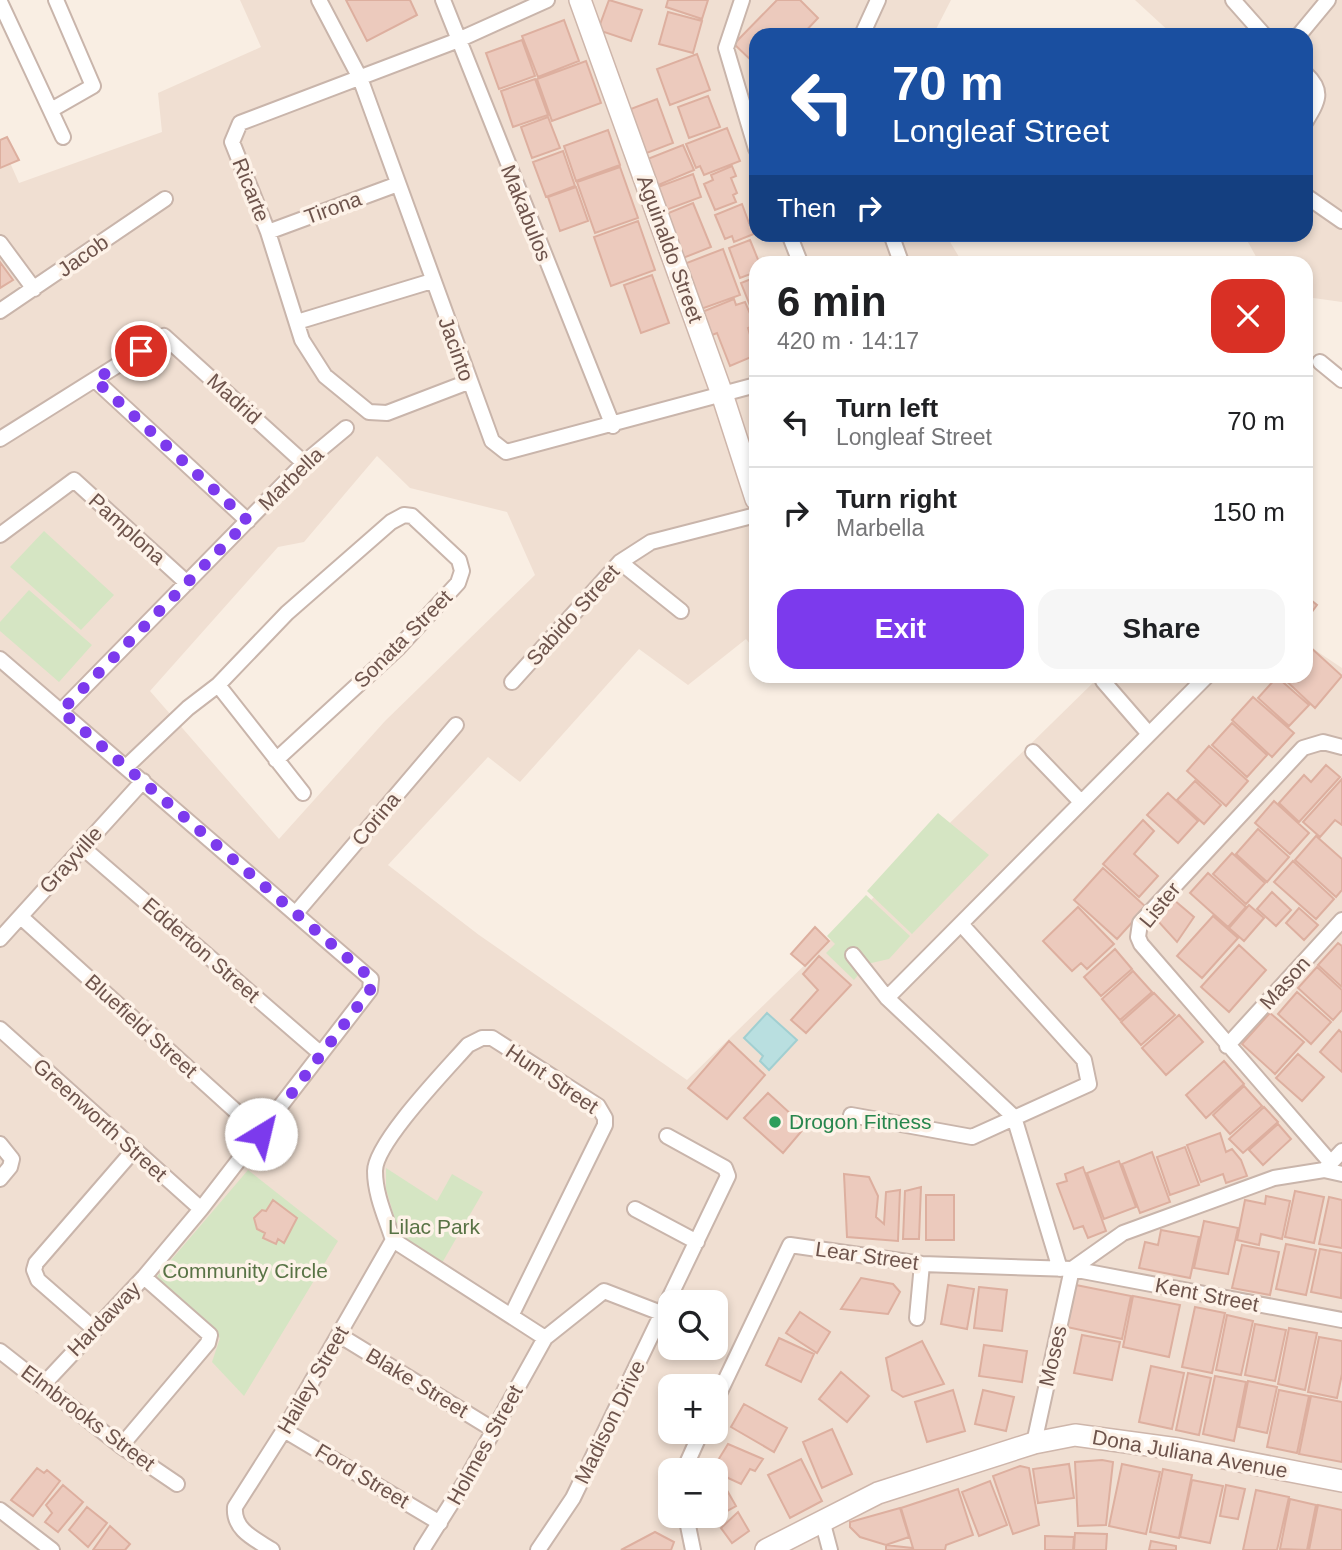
<!DOCTYPE html>
<meta charset="utf-8">
<style>
:root{--surface:#fff;--page:#f6f6f6;--text:#202124;--muted:#757577;--line:#e0e0e0;--accent:#7c3aed}
body{margin:0;font-family:Arial,sans-serif;background:var(--page);color:var(--text);height:100vh;display:flex;flex-direction:column;font-size:26px;white-space:nowrap}
*{box-sizing:border-box;margin:0}
p{font-size:23px;color:var(--muted)}
.icon{flex:none;width:38px;height:38px;fill:none;stroke:currentColor;stroke-width:2;stroke-linecap:round;stroke-linejoin:round}
.map{position:relative;flex:1;overflow:hidden}
.panel{position:absolute;left:749px;top:256px;width:564px;height:427px;display:flex;flex-direction:column;background:var(--surface);border-radius:21px;box-shadow:0 4px 10px #0003}
.panel>*{flex:none}
.banner{position:absolute;left:749px;top:28px;width:564px;height:214px;border-radius:21px;box-shadow:0 4px 10px #0003;background:#1a4fa0;color:#fff;overflow:hidden}
.controls{position:absolute;left:658px;top:1290px;display:grid;gap:14px}
.controls a{display:grid;place-items:center;width:70px;height:70px;border-radius:14px;background:var(--surface);box-shadow:0 4px 10px #0003;font-size:35px}
.pin{position:absolute;display:grid;place-items:center;width:60px;height:60px;color:#fff;margin:-30px;border:4px solid #fff;border-radius:50%;box-shadow:0 2px 7px #0007}
.me{position:absolute;width:77px;margin:-38px;rotate:36deg;stroke-linejoin:round;filter:drop-shadow(0 0 5px #0008)}
.turn{display:flex;align-items:center;gap:24px;height:147px;padding:0 28px;font-size:32px}
.turn .icon{width:91px;height:91px;stroke-width:2.5}
.turn b{display:block;font-size:49px;line-height:60px}
.then{display:flex;align-items:center;height:66px;padding:0 28px;background:#0003;gap:14px;font-size:26px}
.round{display:grid;place-items:center;flex:none;width:74px;height:74px;border-radius:21px;background:var(--page)}
.summary{display:flex;align-items:center;justify-content:space-between;height:119px;padding:0 28px}
h1{font-size:42px;font-weight:800;line-height:52px}
.action{display:flex;gap:14px;margin-top:auto;padding:14px 28px}
.action a{flex:1;height:80px;border-radius:21px;background:var(--accent);color:#fff;font-size:28px;font-weight:800;line-height:80px;text-align:center}
.action a+a{background:var(--page);color:var(--text)}
ul{padding:0;list-style:none}
li{display:flex;align-items:center;gap:21px;height:91px;padding:0 28px;border-top:2px solid var(--line)}
li div{flex:1}
li b{display:block;font-size:26px}
li em{font-style:normal}
.map>svg:first-child{display:block}
.residential{fill:#f0dfd2;fill-rule:evenodd}
.green{fill:#d5e5c3}
.water{fill:#b9dfe0;stroke:#a1cfd1;stroke-width:2}
.building{fill:#eccabd;stroke:#ddaf9f;stroke-width:2}
.lines{fill:none;stroke-linecap:round;stroke-linejoin:round}
.street-casing{stroke:#c9b5ab;stroke-width:18}
.secondary-casing{stroke:#ceb6ab;stroke-width:24}
.street{stroke:#fff;stroke-width:14}
.secondary{stroke:#fff;stroke-width:21}
.route{stroke:#7c3aed;stroke-width:12;stroke-dasharray:0 21.6}
.leisure-dot{fill:#2e9e5b;stroke:#fdf2e8;stroke-width:2.5}
.labels{text-anchor:middle;stroke-width:7;stroke-linejoin:round;paint-order:stroke}
.street-label{font-size:21px;fill:#6e544c;stroke:#fdf2e8}
.leisure-label{font-size:21px;fill:#27864d;stroke:#fdf2e8;text-anchor:start}
.park-label{font-size:21px;fill:#587345;stroke:#fdf2e8}
</style>
<div class="map">
<svg width="1342" height="1550" viewBox="0 0 1342 1550">
<rect width="100%" height="100%" fill="#f9eee3"/>
<path class="residential" d="M240,0h711l-18,35h-177v199l190,1 16,27h-206v389l-10,-12 -58,46 -49,-36 -119,133 -32,-25 -100,108 91,70 208,145 413,-404h206v-32l36,24v882h-1342v-1410l19,43 143,-51 -4,-39 103,-46zM377,456l33,32 97,24 28,63 -150,146 -106,118 -129,-148 128,-144 26,-5zM670,1302h46v46h-46zM670,1386h46v46h-46zM670,1470h46v46h-46z
M1135,0h207v302l-36,-5v-35h-47l-15,-27 62,-1v-199h-133z"/>
<path class="green" d="M44,531l70,64 -33,35 -71,-63z
M29,590l63,55 -33,37 -59,-51v-9z
M938,813l51,42 -77,79 -45,-43z
M866,895l44,41 -21,23 -22,5 -13,16 -28,-27 9,-9 -8,-8z
M386,1168l51,33 15,-27 31,18 -41,71 -42,-27 -14,-47z
M248,1170l90,71 -94,155 -32,-34 8,-24 -66,-58z"/>
<path class="water" d="M767,1013l30,27 -28,30 -9,-9 3,-5 -19,-18z"/>
<path class="building" d="M346,0h64l7,15 -50,26z
M609,0l33,10 -11,31 -33,-11z
M668,0h40l-6,19 -36,-12z
M777,0h23l18,18 -16,17h-46v30l-22,-21z
M668,12l34,9 -9,32 -34,-9z
M564,20l15,41 -41,16 -16,-41z
M522,40l13,36 -36,13 -13,-36z
M697,54l13,36 -40,15 -13,-36z
M586,61l15,42 -49,18 -15,-42z
M535,79l13,36 -35,12 -12,-36z
M708,96l12,31 -31,11 -11,-31z
M657,99l16,44 -29,11 -16,-44z
M548,117l12,31 -28,10 -11,-31z
M727,128l13,33 -36,14 -4,-9 -4,2 -10,-24z
M608,130l12,35 -44,16 -12,-35z
M7,137l12,23 -19,8v-28z
M683,145l11,25 -38,16 -11,-26z
M563,151l12,35 -29,11 -13,-35z
M732,166l4,10 -5,2 6,15 -4,2 3,7 -21,8 -11,-26 9,-4 -2,-5z
M620,167l18,51 -43,15 -18,-51z
M693,174l8,23 -35,13 -8,-23z
M576,187l12,34 -28,10 -12,-34z
M693,203l18,44 -28,11 -17,-44z
M742,204l7,19 7,-2v12l-22,9 -2,-6 -7,3 -10,-24z
M638,221l17,49 -44,16 -17,-49z
M750,240l9,22 -3,10 -16,6 -11,-30z
M723,249l17,46 -39,14 -17,-45z
M0,262l13,18 -13,8z
M652,275l17,48 -28,10 -17,-48z
M756,277v35l-3,1 -12,-30z
M734,299l2,6 9,-3 10,23 -7,3 8,27 -26,11 -13,-33 -10,4 -10,-23z
M1306,596l11,9 -11,15z
M1309,646l33,30 -27,32 -34,-32h25v-27z
M1277,677l32,28 -20,21 -31,-28z
M1253,697l41,36 -22,24 -40,-37z
M1232,723l35,32 -20,22 -35,-32z
M1209,746l39,35 -22,25 -39,-35z
M1326,765l14,12 -41,45 -20,-19 25,-28 7,7z
M1342,779v46l-7,-5 -15,17 -17,-15z
M1195,781l26,24 -17,19 -27,-24z
M1168,793l30,28 -20,22 -31,-28z
M1274,801l35,32 -19,21 -35,-31z
M1143,820l11,11 -20,23 24,22 -19,21 -36,-33z
M1258,829l31,28 -22,25 -31,-28z
M1316,836l26,23v31l-6,7 -41,-37z
M1232,853l33,30 -19,21 -33,-30z
M1293,861l41,38 -18,20 -42,-37z
M1103,868l43,39 -29,32 -43,-39z
M1208,873l38,34 -18,20 -38,-34z
M1272,892l19,18 -15,16 -19,-17z
M1174,900l20,17 -17,25 -20,-22z
M1249,905l15,13 -20,23 -15,-13z
M1078,907l36,37 -27,25 -6,-6 -9,8 -29,-30z
M1299,908l19,17 -14,15 -18,-17z
M1213,916l25,22 -36,40 -25,-22z
M815,927l14,14 -24,25 -14,-12z
M1338,943l4,3v41l-24,-22z
M1239,945l27,25 -37,42 -28,-25z
M1115,949l17,20 -31,27 -17,-19z
M819,956l32,29 -45,48 -15,-13 27,-30 -15,-16z
M1317,967l25,23v20l-9,10 -35,-32z
M1133,971l19,21 -32,28 -18,-21z
M1297,992l34,30 -20,22 -33,-30z
M1154,993l21,22 -34,30 -20,-23z
M1270,1013l34,29 -29,32 -33,-30z
M1179,1015l24,27 -37,33 -24,-27z
M1339,1030l3,3v39l-22,-20z
M729,1041l36,34 -38,44 -39,-31z
M1298,1054l26,23 -22,24 -26,-23z
M1224,1061l20,23 -38,34 -20,-23z
M1244,1086l18,20 -32,28 -17,-19z
M768,1093l37,34 -22,26 -39,-35z
M1264,1107l14,15 -35,31 -14,-14z
M1278,1124l13,15 -28,26 -14,-15z
M1220,1133l6,19 6,-3 9,11 6,16 -21,7 -3,-9 -22,8 -14,-37z
M1185,1147l14,38 -29,10 -13,-38z
M1152,1152l18,50 -30,11 -18,-49z
M1119,1161l17,46 -32,12 -17,-46z
M1083,1167l23,64 -18,7 -5,-12 -9,3 -17,-45 10,-3 -2,-7z
M844,1174l25,3 9,19 -2,21 8,7 2,-32 14,-2 -2,51 -51,-4z
M921,1187l-2,52h-16l2,-48z
M1295,1191l29,6 -10,46 -29,-6z
M926,1195h28v45h-28z
M1266,1196l24,5 -8,38 -21,-5 -2,11 -22,-5 8,-40 20,4z
M1329,1197l13,3v48l-23,-4z
M273,1200l24,18 -13,25 -6,-4 -2,5 -13,-6 2,-5 -8,-4 -3,-11 8,-8 4,1z
M1204,1221l34,7 -10,46 -34,-6z
M1161,1230l38,7 -9,41 -51,-10 6,-26 13,3z
M1286,1244l30,6 -10,45 -30,-6z
M1242,1245l37,7 -9,43 -38,-7z
M1320,1249l22,4 -1,45 -30,-6z
M861,1278l32,6 7,8 -12,22 -47,-5z
M948,1285l26,4 -7,40 -26,-5z
M1076,1285l55,11 -9,43 -55,-12z
M979,1287l28,3 -5,41 -28,-3z
M1133,1296l47,9 -11,52 -46,-10z
M1195,1307l30,6 -13,60 -30,-6z
M800,1312l30,20 -13,21 -31,-20z
M1227,1315l26,6 -12,54 -25,-5z
M1255,1324l31,6 -11,51 -30,-6z
M1289,1328l28,5 -12,57 -27,-6z
M1082,1335l38,7 -8,38 -38,-7z
M1319,1337l23,4v33l-5,24 -29,-6z
M779,1338l35,16 -13,28 -35,-17z
M922,1341l22,43 -41,13 -11,-7 -6,-32z
M984,1345l43,6 -5,31 -43,-6z
M1151,1366l33,7 -12,56 -33,-7z
M841,1372l28,24 -22,26 -28,-23z
M1188,1373l23,5 -12,57 -23,-5z
M1215,1376l31,6 -12,59 -31,-7z
M1248,1381l29,6 -10,46 -28,-6z
M953,1390l12,41 -38,11 -12,-40z
M983,1390l31,7 -8,34 -31,-7z
M1279,1390l30,6 -12,57 -30,-6z
M1311,1396l31,6v60l-43,-8z
M744,1404l43,24 -13,24 -43,-25z
M832,1429l20,45 -30,14 -19,-46z
M728,1444l35,15 -8,12 -5,-2 -9,15 -15,-7 -2,8 12,21 -25,14 -3,-4h8v-46h-4z
M801,1459l21,42 -32,17 -22,-43z
M1102,1460l11,2 -7,63 -28,1 -3,-64z
M1069,1464l5,34 -36,5 -5,-34z
M1122,1464l38,8 -14,62 -37,-8z
M1020,1466l9,2 10,57 -26,9 -20,-58z
M37,1468l7,5 3,-3 13,11 -27,35 -22,-16z
M1163,1469l29,6 -13,63 -29,-6z
M1192,1480l31,6 -13,57 -30,-6z
M990,1481l17,44 -28,11 -17,-44z
M63,1485l20,17 -25,30 -13,-10 7,-9 -6,-8z
M1226,1485l19,4 -7,30 -18,-3z
M958,1489l15,46 -27,10 -1,5h-59v-5l27,3 -12,-40z
M1256,1490l33,7 -12,53h-34z
M1290,1499l26,6 -9,45 -27,-1z
M1318,1505l24,5v40h-33z
M87,1507l20,16 -19,24 -19,-17z
M900,1508l9,29 -23,8 -26,-8 -10,-10v-5z
M738,1512l11,19 -17,12 -11,-15z
M110,1526l20,18 -5,6h-32z
M655,1532l19,10 -3,8h-50z
M1075,1533l32,1 -1,16h-32z
M1045,1536l29,1 -1,13h-28z
M1151,1541l25,5v4h-27z"/>
<g class="lines">
<defs>
<path id="street" d="M319,0l41,78 132,363 14,11 250,-67
M443,0l170,426
M742,0l-16,48 30,101
M1233,0l31,35
M0,2l63,135
M862,35l16,-35
M1299,35l29,-35
M1306,74c18,17 12,27 0,47
M51,110l42,-24 -37,-86
M1306,196l36,25
M268,232l130,-48
M789,234l11,28
M891,234l10,28
M0,243l34,46
M0,311l165,-112
M297,322l135,-41
M1320,362l22,18
M95,380l153,141
M468,382l-81,31 -18,-1 -44,-36 -23,-36 -34,-108 -36,-90 8,-19 216,-82 91,-41
M0,439l164,-103 140,127
M0,535l74,-55 113,103
M620,562l61,49
M0,659l371,320 -1,11 -169,219 -57,68 -102,109
M1103,681l46,53
M512,682l108,-120 31,-20 105,-27
M218,685l85,108
M61,711l243,-248 42,-35
M1033,752l48,50
M126,767l62,-59 30,-23 69,-72 104,-91 13,-7 8,1 47,44 3,11 -4,12 -59,64 -123,113
M82,847l238,206
M296,913l160,-188
M21,917l240,217
M0,939l143,-158
M853,955l34,43 127,119 46,152
M887,998l320,-322
M0,1029l201,180
M1227,1046l115,-126
M851,1115l121,22 117,-53 -5,-24 -123,-136
M0,1144l12,15 -2,8 -10,12
M1331,1163l-190,-219 -3,-7 2,-14 163,-175 20,-6 19,5
M1325,1169l17,-18
M635,1209l62,33
M393,1240c-7,-22 -18,-45 -18,-69 0,-28 72,-102 93,-126l14,-7h10l106,68 7,12v7l-94,191
M393,1240l152,98
M1072,1269l51,-36 151,-55 50,-8 18,4
M917,1318l5,-54
M93,1328l-55,-48 -4,-10 2,-7 97,-112
M339,1335l155,95
M0,1351l121,95 56,38
M716,1400l74,-155 132,19 150,5 270,51
M284,1430l156,93
M1034,1443l38,-174
M121,1446l87,-103 2,-8 -66,-58
M684,1470l17,-38
M0,1510l52,40
M686,1516l7,34
M822,1520l8,30
M272,1550c-17,-11 -39,-20 -37,-43l49,-77 109,-190
M422,1550l44,-70 79,-142 59,-47 57,22
M538,1550l35,-52 155,-322 -3,-8 -58,-32"/>
<path id="secondary" d="M580,0l142,394 34,105
M766,1550l112,-57 156,-50 41,-8 103,14 164,32"/>
</defs>
<use href="#street" class="street-casing"/>
<use href="#secondary" class="secondary-casing"/>
<use href="#street" class="street"/>
<use href="#secondary" class="secondary"/>
</g>
<g class="lines">
<path class="route" d="M141,351l-46,29 153,141 -187,190 311,268 -2,11 -109,144"/>
</g>
<circle class="leisure-dot" cx="775" cy="1122" r="7"/>
<g class="labels">
<g class="street-label">
<text transform="translate(251 190) rotate(68)" y="7">Ricarte</text>
<text transform="translate(333 208) rotate(-20)" y="7">Tirona</text>
<text transform="translate(526 213) rotate(68)" y="7">Makabulos</text>
<text transform="translate(670 249) rotate(70)" y="7">Aguinaldo Street</text>
<text transform="translate(83 256) rotate(-35)" y="7">Jacob</text>
<text transform="translate(456 349) rotate(70)" y="7">Jacinto</text>
<text transform="translate(234 399) rotate(42)" y="7">Madrid</text>
<text transform="translate(291 479) rotate(-44)" y="7">Marbella</text>
<text transform="translate(127 529) rotate(42)" y="7">Pamplona</text>
<text transform="translate(573 615) rotate(-48)" y="7">Sabido Street</text>
<text transform="translate(403 639) rotate(-45)" y="7">Sonata Street</text>
<text transform="translate(376 819) rotate(-50)" y="7">Corina</text>
<text transform="translate(71 860) rotate(-48)" y="7">Grayville</text>
<text transform="translate(1160 905) rotate(-51)" y="7">Lister</text>
<text transform="translate(201 950) rotate(41)" y="7">Edderton Street</text>
<text transform="translate(1285 983) rotate(-48)" y="7">Mason</text>
<text transform="translate(141 1026) rotate(42)" y="7">Bluefield Street</text>
<text transform="translate(552 1079) rotate(34)" y="7">Hunt Street</text>
<text transform="translate(100 1120) rotate(42)" y="7">Greenworth Street</text>
<text transform="translate(867 1256) rotate(8)" y="7">Lear Street</text>
<text transform="translate(1207 1295) rotate(11)" y="7">Kent Street</text>
<text transform="translate(104 1319) rotate(-46)" y="7">Hardaway</text>
<text transform="translate(1053 1356) rotate(-77)" y="7">Moses</text>
<text transform="translate(313 1380) rotate(-60)" y="7">Hailey Street</text>
<text transform="translate(417 1383) rotate(31)" y="7">Blake Street</text>
<text transform="translate(88 1418) rotate(37)" y="7">Elmbrooks Street</text>
<text transform="translate(610 1422) rotate(-64)" y="7">Madison Drive</text>
<text transform="translate(485 1445) rotate(-61)" y="7">Holmes Street</text>
<text transform="translate(1190 1454) rotate(10)" y="7">Dona Juliana Avenue</text>
<text transform="translate(362 1476) rotate(31)" y="7">Ford Street</text>
</g>
<g class="leisure-label">
<text x="789" y="1129">Drogon Fitness</text>
</g>
<g class="park-label">
<text x="434" y="1234">Lilac Park</text>
<text x="245" y="1278">Community Circle</text>
</g>
</g>
</svg>
<div class="controls">
<a><svg class="icon" aria-label="search" viewBox="0 0 24 24"><circle cx="10" cy="10" r="6"/><path d="M15 15l6 6"/></svg></a>
<a>+</a>
<a>−</a>
</div>
<div class="pin" style="left:141px;top:351px;background:#d93025"><svg class="icon" aria-label="arrive" viewBox="0 0 24 24"><path d="M6 21V4h12l-3 4 3 4H6"/></svg></div>
<svg class="me" style="left:261px;top:1134px" viewBox="-20 -20 40 40"><circle r="19" fill="#fff"/><path d="M0-13L10 11 0 6-10 11z" fill="#7c3aed"/></svg>
<div class="banner">
<div class="turn"><svg class="icon" aria-label="left" viewBox="0 0 24 24"><path d="M17 20v-9H6M10 6l-5 5 5 5"/></svg><div><b>70 m</b>Longleaf Street</div></div>
<div class="then">Then<svg class="icon" aria-label="right" viewBox="0 0 24 24"><path d="M7 20v-9h11M14 6l5 5-5 5"/></svg></div>
</div>
<section class="panel">
<div class="summary"><div><h1>6 min</h1><p>420 m · 14:17</p></div><a class="round" style="background:#d93025;color:#fff"><svg class="icon" aria-label="close" viewBox="0 0 24 24"><path d="M6 6l12 12M18 6L6 18"/></svg></a></div>
<ul>
<li><svg class="icon" aria-label="left" viewBox="0 0 24 24"><path d="M17 20v-9H6M10 6l-5 5 5 5"/></svg><div><b>Turn left</b><p>Longleaf Street</p></div><em>70 m</em></li>
<li><svg class="icon" aria-label="right" viewBox="0 0 24 24"><path d="M7 20v-9h11M14 6l5 5-5 5"/></svg><div><b>Turn right</b><p>Marbella</p></div><em>150 m</em></li>
</ul>
<div class="action"><a>Exit</a><a>Share</a></div>
</section>
</div>
